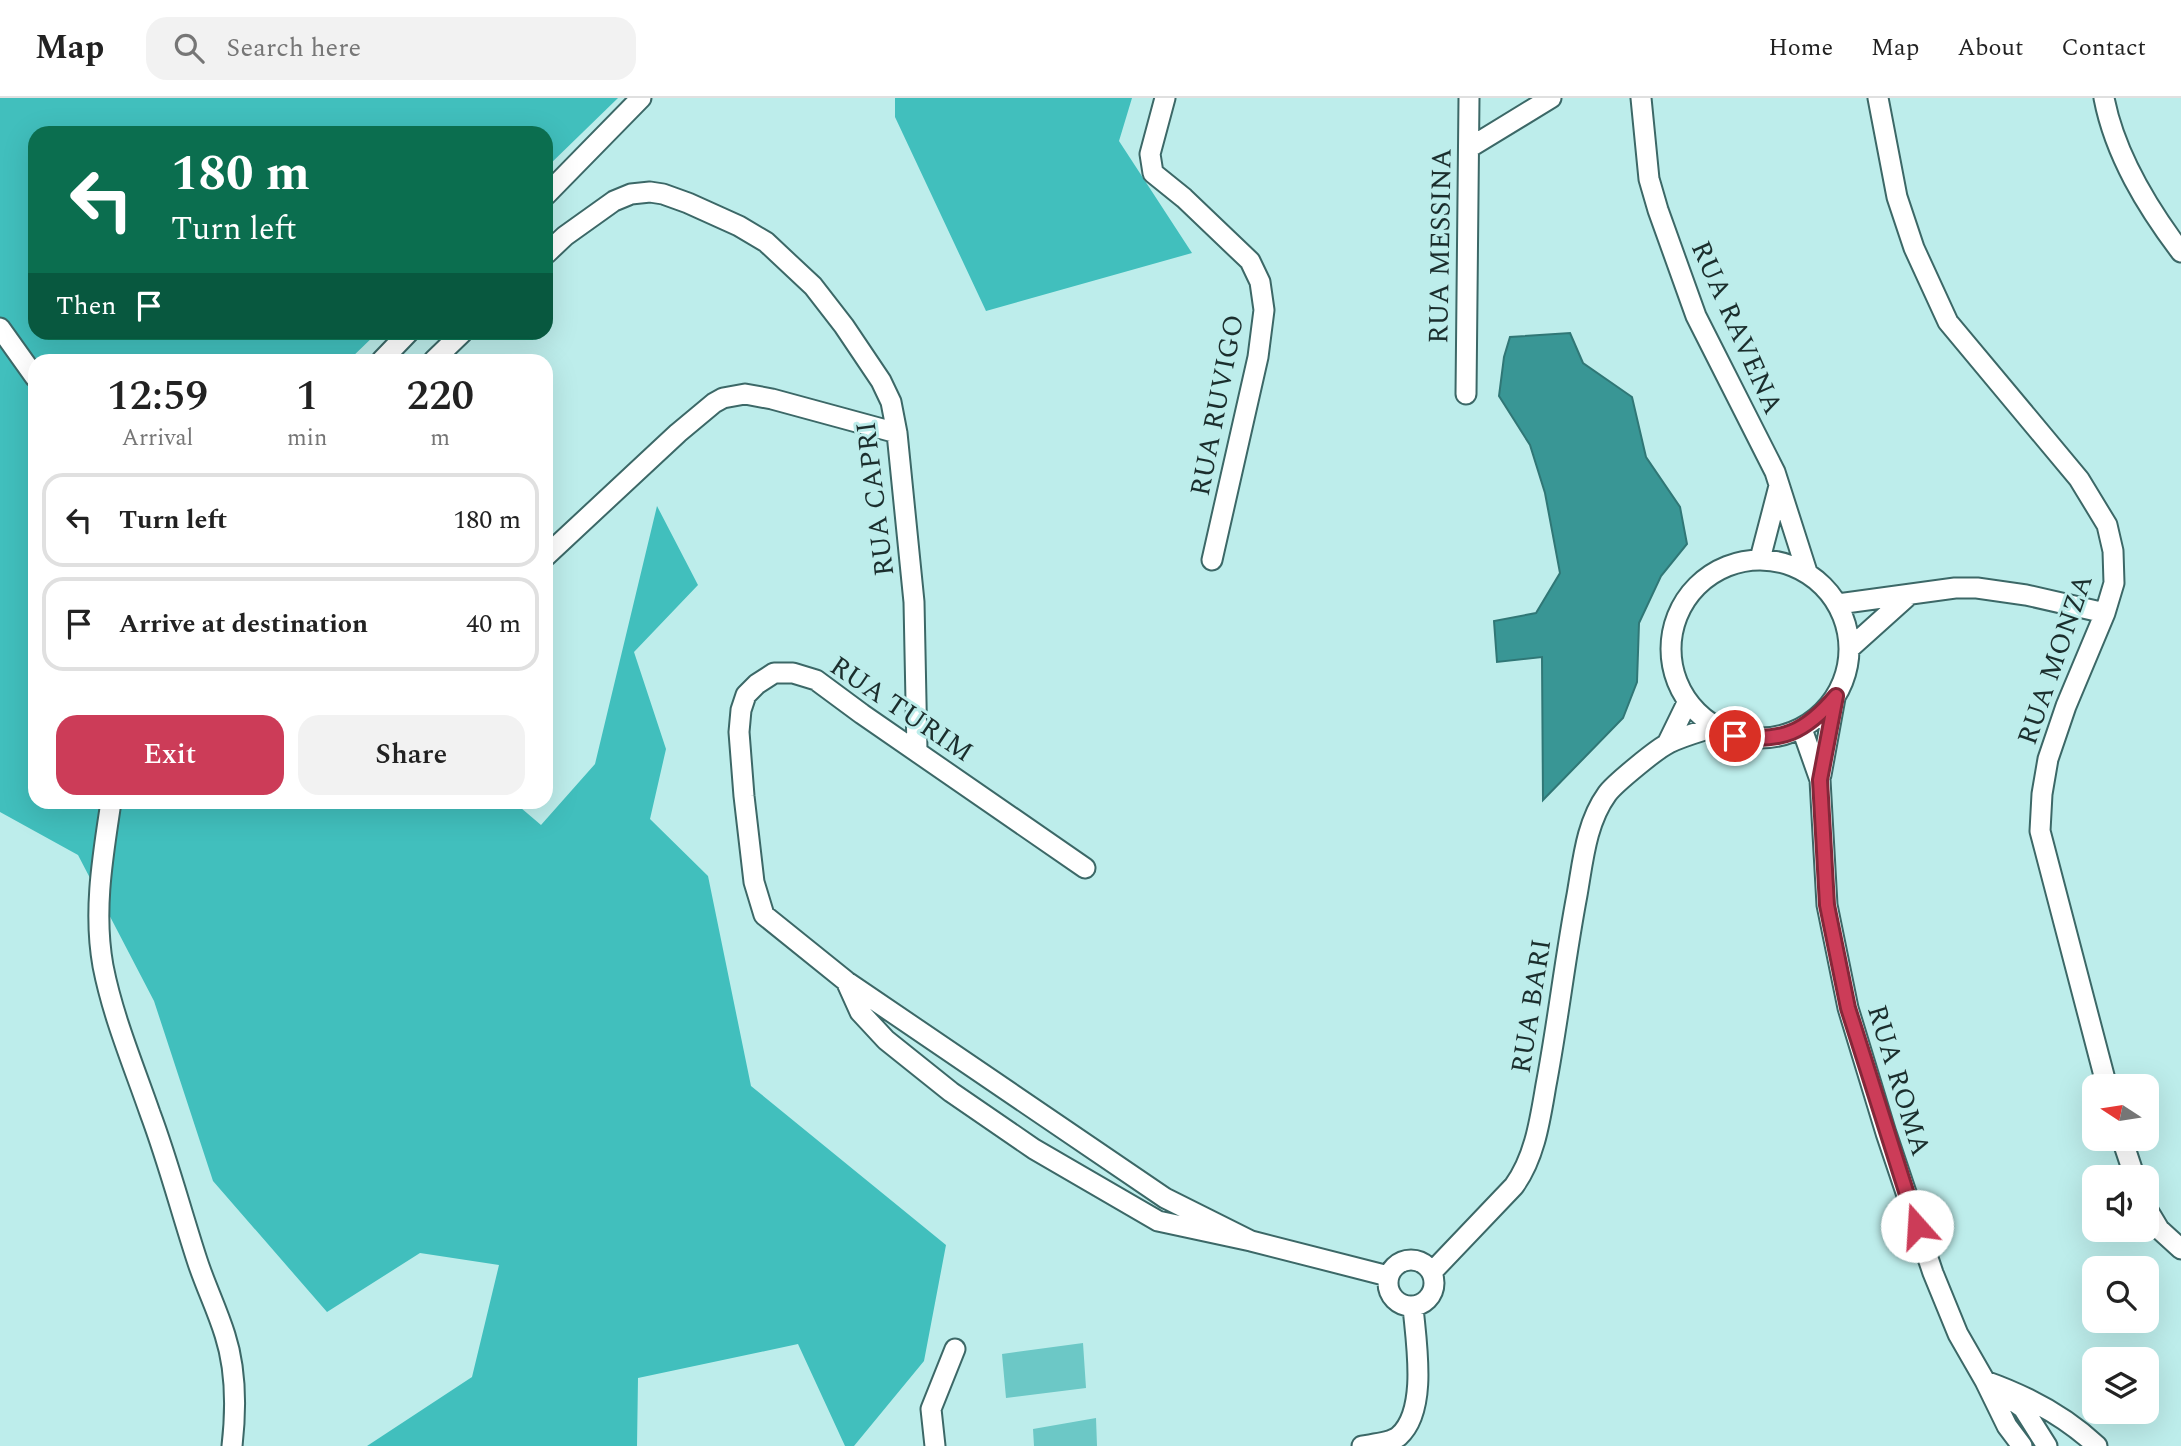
<!DOCTYPE html>
<style>
:root{--surface:#fff;--page:#f2f2f2;--text:#222;--muted:#767676;--line:#e0e0e0;--accent:#cc3c58}
body{margin:0;font-family:Spectral,serif;background:var(--page);color:var(--text);height:100vh;display:flex;flex-direction:column;font-size:26px;white-space:nowrap}
*{box-sizing:border-box;margin:0}
p{font-size:23px;color:var(--muted)}
.icon{flex:none;width:38px;height:38px;fill:none;stroke:currentColor;stroke-width:2;stroke-linecap:round;stroke-linejoin:round}
.map{position:relative;flex:1;overflow:hidden}
.drawer{position:absolute;left:28px;top:256px;width:525px;height:455px;display:flex;flex-direction:column;background:var(--surface);border-radius:21px;box-shadow:0 7px 28px #0002}
.drawer>*{flex:none}
.guide{position:absolute;left:28px;top:28px;width:525px;height:214px;border-radius:21px;box-shadow:0 7px 28px #0002;background:#0b6e4f;color:#fff;overflow:hidden}
.needle{width:46px;rotate:282deg}
.controls{position:absolute;left:2082px;top:976px;display:grid;gap:14px}
.controls a{display:grid;place-items:center;width:77px;height:77px;border-radius:14px;background:var(--surface);box-shadow:0 7px 28px #0002;font-size:35px}
.pin{position:absolute;display:grid;place-items:center;width:60px;height:60px;color:#fff;margin:-30px;border:4px solid #fff;border-radius:50%;box-shadow:0 2px 7px #0007}
.me{position:absolute;width:77px;margin:-38px;rotate:341deg;stroke-linejoin:round;filter:drop-shadow(0 0 5px #0008)}
.turn{display:flex;align-items:center;gap:24px;height:147px;padding:0 28px;font-size:32px}
.turn .icon{width:91px;height:91px;stroke-width:2.5}
.turn b{display:block;font-size:49px;line-height:60px}
.then{display:flex;align-items:center;height:66px;padding:0 28px;background:#0003;gap:14px;font-size:26px}
.eta{display:flex;justify-content:space-evenly;align-items:center;height:119px;text-align:center}
.eta b{font-size:42px;font-weight:600;line-height:49px}
.button{display:flex;gap:14px;margin-top:auto;padding:14px 28px}
.button a{flex:1;height:80px;border-radius:21px;background:var(--accent);color:#fff;font-size:28px;font-weight:600;line-height:80px;text-align:center}
.button a+a{background:var(--page);color:var(--text)}
ul{padding:0;list-style:none}
li{display:flex;align-items:center;gap:21px;height:94px;margin:0 14px 10px;padding:0 14px;border:4px solid var(--line);border-radius:21px}
li div{flex:1}
li b{display:block;font-size:26px}
li em{font-style:normal}
header{display:flex;align-items:center;gap:42px;box-sizing:border-box;height:98px;padding:0 35px;background:var(--surface);border-bottom:2px solid var(--line)}
header strong{font-size:33px}
nav{display:flex;gap:38px;margin-inline-start:auto;font-size:24px}
.search{width:490px;height:63px;background:var(--page);display:flex;align-items:center;gap:18px;box-sizing:border-box;padding:0 24px;border-radius:21px;color:var(--muted);font-size:26px}
.map>svg:first-child{display:block}
.green{fill:#6cc8c6}
.forest{fill:#41bfbd}
.water{fill:#399695;stroke:#307776;stroke-width:2}
.lines{fill:none;stroke-linecap:round;stroke-linejoin:round}
.minor-casing{stroke:#3c6867;stroke-width:23}
.minor{stroke:#fff;stroke-width:19}
.route-casing{stroke:#852739;stroke-width:18}
.route{stroke:#cc3c58;stroke-width:12}
.labels{text-anchor:middle;stroke-width:6;stroke-linejoin:round;paint-order:stroke}
.street-label{font-size:28px;fill:#1b2e2d;stroke:#bdedeb}
</style>
<header>
<strong>Map</strong>
<div class="search"><svg class="icon" aria-label="search" viewBox="0 0 24 24"><circle cx="10" cy="10" r="6"/><path d="M15 15l6 6"/></svg>Search here</div>
<nav><a>Home</a><a>Map</a><a>About</a><a>Contact</a></nav>
</header>
<div class="map">
<svg width="2181" height="1348" viewBox="0 0 2181 1348">
<rect width="100%" height="100%" fill="#bdedeb"/>
<path class="green" d="M1083,1245l3,45 -80,10 -4,-44z
M1096,1320l1,28h-63l-1,-17z"/>
<path class="forest" d="M0,0h618l-72,70v-35h-511v199l342,1 -28,27h-314v442h479l27,23 54,-61 62,-258 41,79 -64,67 32,97 -16,70 58,57 43,210 195,159 -22,116 -70,85h-9l-47,-102 -160,34 -1,68h-270l105,-69 27,-112 -79,-12 -93,59 -114,-131 -59,-180 -76,-146 -78,-43z
M895,0h237l-13,43 73,112 -206,58 -91,-194z"/>
<path class="water" d="M1570,235l13,30 49,34 14,60 34,50 7,37 -26,32 -22,47 -2,59 -14,36 -80,82 -1,-143 -45,5 -3,-41 42,-8 24,-40 -15,-80 -15,-48 -31,-49 5,-39 6,-20z"/>
<g class="lines">
<defs>
<path id="minor" d="M1165,0l-15,56 3,19 31,25 66,63 10,21 4,28 -6,47 -46,203
M1641,0l8,81 9,31 38,106 79,156 32,100
M1878,0l19,99 17,51 34,74 131,157 28,46 6,26 1,32 -9,30 -39,93 -18,53 -6,35 -2,37 67,256
M2104,0c11,57 43,109 77,154
M1469,50l82,-50
M546,97l95,-97
M546,156l19,-18 49,-35 17,-7 19,-2 13,2 25,9 51,23 27,16 47,44 31,40 37,55 10,21 6,31 17,169 3,149
M0,230l35,49
M382,262l27,-28
M434,262l29,-28
M1466,296l3,-296
M546,458l132,-123 36,-30 9,-5 22,-4 27,5 125,34
M1760,461l19,-73
M1671 551a89 89 0 1 1 178 0a89 89 0 1 1-178 0Z
M1838,506l117,-16h22l49,7 79,18
M1849,551l59,-53
M1802,631l18,51 7,125 21,103 38,125 47,140 25,61 27,47 22,45 15,20
M1667,646l20,-41
M1821,677l14,-77
M111,704c-8,53 -18,109 -8,164 10,51 30,98 47,147 18,48 31,98 47,147 8,25 20,49 28,75 11,34 11,76 7,111
M1085,770l-223,-154 -46,-34 -23,-7h-19l-17,11 -11,11 -5,15 -2,22 5,64 10,86 10,33 82,66 319,217 86,43
M846,883l14,31 26,28 65,52 83,57 124,72 93,20 137,35
M2122,1041l13,39
M2147,1111l12,20 22,20
M1388 1185a23 23 0 1 1 46 0a23 23 0 1 1-46 0Z
M1432,1174l82,-86c21,-29 26,-66 32,-101 12,-63 19,-127 31,-190 6,-34 9,-72 30,-101 7,-10 51,-46 62,-51 14,-7 30,-11 45,-16
M1985,1283c40,14 81,36 112,65
M2009,1300l14,10 24,38
M935,1348l-4,-37 24,-60
M1362,1348c11,-2 29,-3 37,-10 29,-26 17,-94 14,-129"/>
</defs>
<use href="#minor" class="minor-casing"/>
<use href="#minor" class="minor"/>
</g>
<g class="lines">
<defs>
<path id="route" d="M1735,638c46,7 71,-4 101,-40l-16,84 7,125 21,103 69,218"/>
</defs>
<use href="#route" class="route-casing"/>
<use href="#route" class="route"/>
</g>
<g class="labels">
<g class="street-label">
<text transform="translate(1439 148) rotate(-89)" y="10">RUA MESSINA</text>
<text transform="translate(1738 229) rotate(66)" y="10">RUA RAVENA</text>
<text transform="translate(1216 307) rotate(-79)" y="10">RUA RUVIGO</text>
<text transform="translate(874 401) rotate(-97)" y="10">RUA CAPRI</text>
<text transform="translate(2054 561) rotate(-71)" y="10">RUA MONZA</text>
<text transform="translate(902 610) rotate(34)" y="10">RUA TURIM</text>
<text transform="translate(1530 908) rotate(-81)" y="10">RUA BARI</text>
<text transform="translate(1900 982) rotate(73)" y="10">RUA ROMA</text>
</g>
</g>
</svg>
<div class="controls">
<a><svg class="needle" viewBox="-14 -14 28 28"><path d="M0-13l5 13h-10z" fill="#e53935"/><path d="M0 13l5-13h-10z" fill="#767676"/></svg></a>
<a><svg class="icon" aria-label="sound" viewBox="0 0 24 24"><path d="M4 9h4l5-4v14l-5-4H4zM17 9q2 3 0 6"/></svg></a>
<a><svg class="icon" aria-label="search" viewBox="0 0 24 24"><circle cx="10" cy="10" r="6"/><path d="M15 15l6 6"/></svg></a>
<a><svg class="icon" aria-label="layers" viewBox="0 0 24 24"><path d="M12 4l9 5-9 5-9-5zM3 14l9 5 9-5"/></svg></a>
</div>
<div class="pin" style="left:1735px;top:638px;background:#d93025"><svg class="icon" aria-label="arrive" viewBox="0 0 24 24"><path d="M6 21V4h12l-3 4 3 4H6"/></svg></div>
<svg class="me" style="left:1917px;top:1128px" viewBox="-20 -20 40 40"><circle r="19" fill="#fff"/><path d="M0-13L10 11 0 6-10 11z" fill="#cc3c58"/></svg>
<div class="guide">
<div class="turn"><svg class="icon" aria-label="left" viewBox="0 0 24 24"><path d="M17 20v-9H6M10 6l-5 5 5 5"/></svg><div><b>180 m</b>Turn left</div></div>
<div class="then">Then<svg class="icon" aria-label="arrive" viewBox="0 0 24 24"><path d="M6 21V4h12l-3 4 3 4H6"/></svg></div>
</div>
<section class="drawer">
<div class="eta">
<div><b>12:59</b><p>Arrival</p></div>
<div><b>1</b><p>min</p></div>
<div><b>220</b><p>m</p></div>
</div>
<ul>
<li><svg class="icon" aria-label="left" viewBox="0 0 24 24"><path d="M17 20v-9H6M10 6l-5 5 5 5"/></svg><div><b>Turn left</b></div><em>180 m</em></li>
<li><svg class="icon" aria-label="arrive" viewBox="0 0 24 24"><path d="M6 21V4h12l-3 4 3 4H6"/></svg><div><b>Arrive at destination</b></div><em>40 m</em></li>
</ul>
<div class="button"><a>Exit</a><a>Share</a></div>
</section>
</div>
